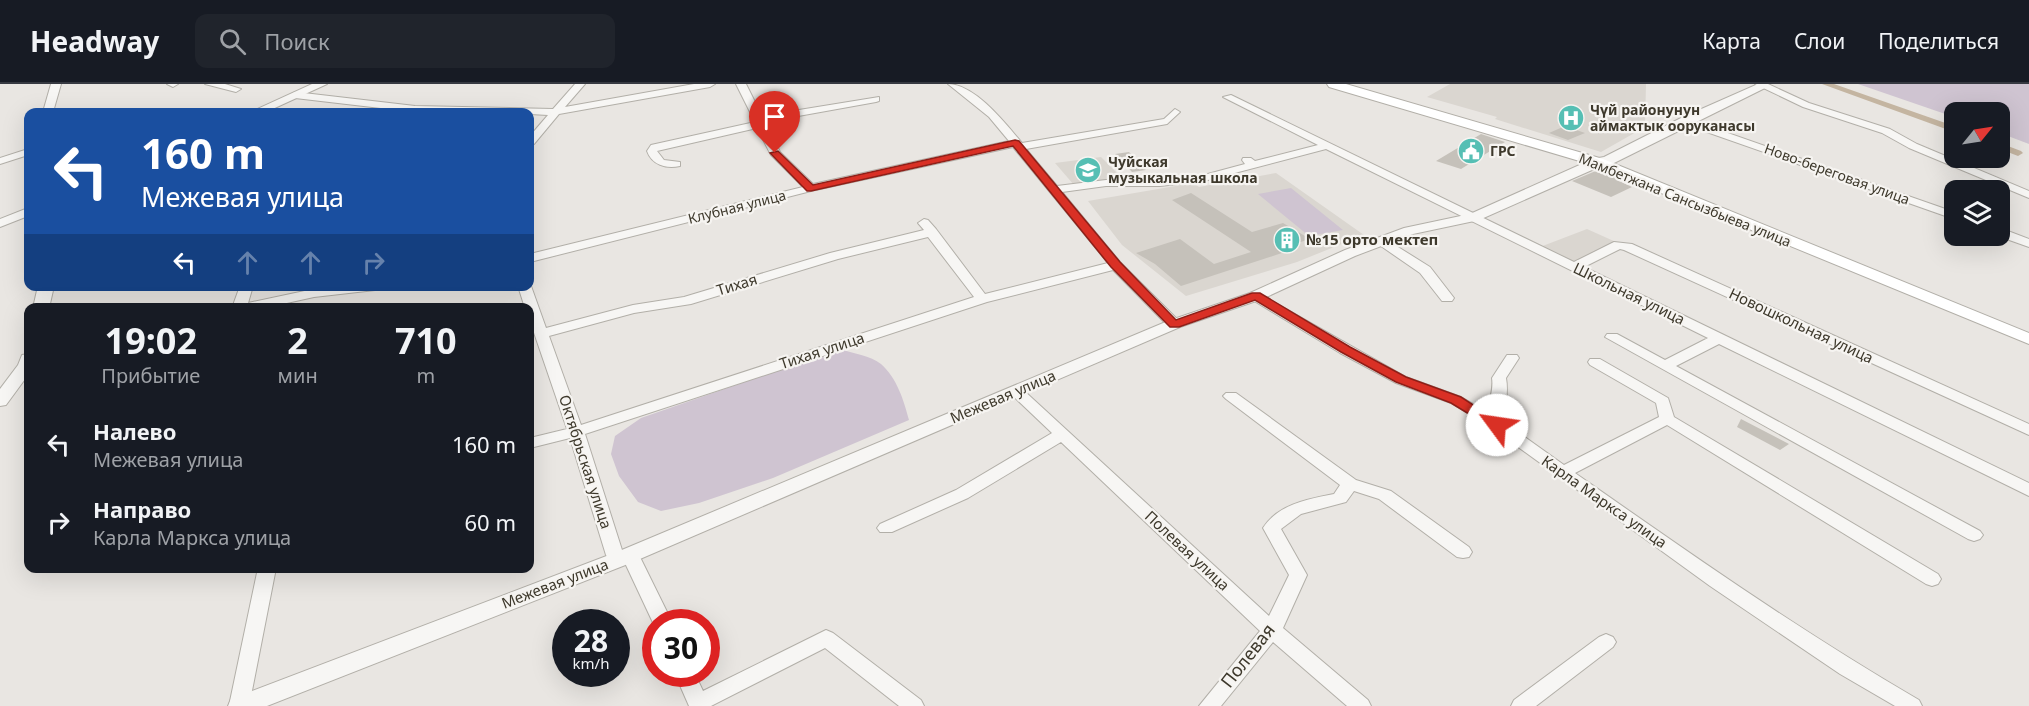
<!DOCTYPE html>
<html lang="ru">
<meta charset="utf-8">
<style>
:root{--surface:#171b24;--page:#20242c;--text:#f1f3f6;--muted:#9ea1a6;--line:#363941}
body{margin:0;font-family:"Noto Sans",sans-serif;background:var(--page);color:var(--text);height:100vh;display:flex;flex-direction:column;font-size:22px;white-space:nowrap}
*{box-sizing:border-box;margin:0}
p{font-size:20px;color:var(--muted)}
.icon{flex:none;width:33px;height:33px;fill:none;stroke:currentColor;stroke-width:2;stroke-linecap:round;stroke-linejoin:round}
.map{position:relative;flex:1;overflow:hidden}
.sheet{position:absolute;left:24px;top:219px;width:510px;height:270px;display:flex;flex-direction:column;background:var(--surface);border-radius:12px;box-shadow:0 6px 24px #0002}
.sheet>*{flex:none}
.banner{position:absolute;left:24px;top:24px;width:510px;height:183px;border-radius:12px;box-shadow:0 6px 24px #0002;background:#1a4fa0;color:#fff;overflow:hidden}
.needle{width:39px;rotate:60deg}
.buttons{position:absolute;left:1944px;top:18px;display:grid;gap:12px}
.buttons a{display:grid;place-items:center;width:66px;height:66px;border-radius:12px;background:var(--surface);box-shadow:0 6px 24px #0002;font-size:30px}
.speed{position:absolute;left:552px;top:525px;display:flex;gap:12px;font-size:30px;font-weight:700;text-align:center}
.speed>*{display:grid;place-content:center;width:78px;height:78px;border-radius:50%;background:var(--surface);box-shadow:0 6px 24px #0002;line-height:1}
.speed small{font-size:15px;font-weight:400}
.speed .limit{border:9px solid #d22;background:#fff;color:#111}
.pin{position:absolute;display:grid;place-items:center;width:51px;height:51px;color:#fff;margin:-62px -26px;border-radius:50% 50% 50% 0;rotate:-45deg;box-shadow:0 0 6px #0007}
.pin .icon{rotate:45deg}
.me{position:absolute;width:66px;margin:-33px;rotate:301deg;stroke-linejoin:round;filter:drop-shadow(0 0 4px #0008)}
.turn{display:flex;align-items:center;gap:21px;height:126px;padding:0 18px;font-size:27px}
.turn .icon{width:78px;height:78px;stroke-width:2.5}
.turn b{display:block;font-size:42px;line-height:51px}
.lanes{display:flex;align-items:center;height:57px;padding:0 18px;background:#0003;justify-content:center;gap:30px;direction:ltr}
.lanes .off{opacity:.35}
.eta{display:flex;justify-content:space-evenly;align-items:center;height:102px;text-align:center}
.eta b{font-size:36px;font-weight:700;line-height:42px}
ul{padding:0;list-style:none}
li{display:flex;align-items:center;gap:18px;height:78px;padding:0 18px}
li div{flex:1}
li b{display:block;font-size:22px}
li em{font-style:normal}
header{display:flex;align-items:center;gap:36px;box-sizing:border-box;height:84px;padding:0 30px;background:var(--surface);border-bottom:2px solid var(--line)}
header strong{font-size:28px}
nav{display:flex;gap:33px;margin-inline-start:auto;font-size:21px}
.search{width:420px;height:54px;background:var(--page);display:flex;align-items:center;gap:15px;box-sizing:border-box;padding:0 21px;border-radius:12px;color:var(--muted);font-size:22px}
.map>svg:first-child{display:block}
.built{fill:#dad6d0}
.green{fill:#cfc4d1}
.lines{fill:none;stroke-linecap:round;stroke-linejoin:round}
.canal{fill:#c4b5a1;fill-rule:evenodd}
.building{fill:#c5c1ba}
.minor-casing{stroke:#b2afa8;stroke-width:2}
.tertiary-casing{stroke:#b2afa8;stroke-width:2}
.secondary-casing{stroke:#b2afa8;stroke-width:2}
.minor{fill:#f7f6f4;fill-rule:evenodd}
.tertiary{fill:#f7f6f4;fill-rule:evenodd}
.secondary{fill:#fff;fill-rule:evenodd}
.route{fill:#d93025;stroke:#8d1f18;stroke-width:1.5}
.labels{text-anchor:middle;stroke-width:4.5;stroke-linejoin:round;paint-order:stroke}
.far-poi-label{font-size:14px;font-weight:bold;fill:#3e392c;stroke:#f6f4f1;text-anchor:start}
.far-street-label{font-size:14px;fill:#3e392c;stroke:#f6f4f1}
.poi-label{font-size:15px;font-weight:bold;fill:#3e392c;stroke:#f6f4f1;text-anchor:start}
.street-label{font-size:15px;fill:#3e392c;stroke:#f6f4f1}
.near-street-label{font-size:18px;fill:#3e392c;stroke:#f6f4f1}
</style>
<header>
<strong>Headway</strong>
<div class="search"><svg class="icon" aria-label="search" viewBox="0 0 24 24"><circle cx="10" cy="10" r="6"/><path d="M15 15l6 6"/></svg>Поиск</div>
<nav><a>Карта</a><a>Слои</a><a>Поделиться</a></nav>
</header>
<div class="map">
<svg width="2029" height="622" viewBox="0 0 2029 622">
<rect width="100%" height="100%" fill="#e9e6e2"/>
<path class="built" d="M1450,0h196l-1,43 -44,25 -106,-33 2,-2 -70,-20z
M1101,73l20,20 -47,8 -19,-22z
M1276,89l88,62 -67,27 -111,34 -64,-51 -34,-44 105,-18 6,4z
M1587,145l29,13 -42,22 -34,-17z"/>
<path class="green" d="M1858,0h171v60l-29,-11v-21h-46v5z
M1291,104l52,42 -34,6 -51,-42z
M840,265c12,4 31,7 41,15 16,14 23,37 28,56l-136,58 -74,25 -38,8 -23,-9 -19,-26 -8,-22 4,-18 26,-18z"/>
<g class="lines">
<path class="canal" d="M1822,0h12l120,42v6z
M2000,59l21,8 2,2 -5,3 -18,-7z"/>
</g>
<path class="building" d="M1565,42l20,7 -17,7 -19,-7z
M1481,50l24,8 -44,27 -25,-8z
M1129,68l17,18 -14,2 -17,-18z
M1598,86l22,10 -1,1 13,6 -21,10 -39,-16z
M1191,109l61,39 31,-9 27,16 -31,10 6,3 -104,34 -26,-22 -19,-11 44,-14 34,25 37,-12 -79,-52z
M1741,335l48,25 -9,6 -43,-23z"/>
<g class="lines">
<defs>
<path id="minor" d="M51,0h10l-8,28h-10z
M167,0h11l-5,3z
M205,0h20l16,5 -5,3z
M575,0h10l-20,23 129,-23h21l-5,3 -151,27 -25,30 -4,1v-9l18,-21 -18,-1v-2h-115l-120,-14 -5,-3 5,-3 120,14 138,3z
M736,0h10l16,32 117,-19v4l-3,1 -111,20 15,30 33,32 196,-43 -20,-24 -41,-33c27,0 58,40 74,59l142,-24 11,-10 5,3 -13,12 -141,25 31,37 49,-6h54l44,-5 41,-11 -3,-4 1,-2h8l4,3 63,-16 -95,-48 8,-2 343,167 40,-20 18,2 397,180v11l-405,-185 -4,-1 -36,18 445,216v13l-310,-152 -43,22 304,165 3,4 -3,4 -6,2 -6,-2 -363,-202 2,-3h10l48,26 43,-22 -382,-189 -122,32 -44,5h-54l-44,6 58,70 59,59 2,3 -2,3h-10l-56,-57 -126,32 -402,132 37,116 16,3 34,69h-16l-1,5 -30,-64 -16,-3 -3,-5 -36,-117 -40,10v-10l37,-9 -37,-108v-13h-5l-7,-22h13l15,42 87,-23 51,-8 146,-44 94,-23 -6,-7 6,-4 4,1 8,9 49,65 123,-31 -95,-116 -202,44 -281,71v-8l273,-67 -32,-32 -14,-27 -100,23 7,9 16,2v4c-14,3 -28,-1 -33,-15l4,-6 104,-23zM928,153l46,60 -393,128 -32,-89 85,-23 57,-9 147,-45z
M1755,0h13l41,19 81,26 27,15 112,47v7l-120,-50 -27,-15 -79,-26z
M1685,34l269,94v7l-273,-96 -1,-2z
M28,65v6l-28,9v-6z
M28,124v8l-28,11v-8z
M2000,144l29,11v8l-31,-11z
M1382,153l48,30 24,31 -2,3h-10l-22,-28 -42,-29 -2,-3z
M240,202h13l-5,17 66,-14 67,-3 -6,4 -61,7 -50,11h-32z
M1256,208l150,85 55,20 28,16c-1,-12 5,-22 3,-35l15,-23h10l2,3 -13,20c3,16 -2,29 -1,45l59,42 95,-48 -3,-14 -66,-38 -2,-3 2,-3h10l68,39 6,19 264,157 3,5 -3,5 -6,2 -6,-2 -259,-159 -92,48c113,79 225,158 344,227l3,6h-27l-55,-32 -130,-88 -218,-158 -41,-25 -55,-20 -56,-30 -89,-54 -2,-3 2,-3z
M1016,303l5,1 248,228 20,-41 -26,-47c15,-24 46,-29 71,-34l6,-9 -114,-86 -3,-3 3,-3h10l120,87 35,11 78,56 3,5 -3,5 -6,1 -6,-1 -78,-58 -25,-8 -8,11 -45,12 -20,15 26,46 -24,53 85,72 3,6h-24l-74,-64 -52,64h-22l61,-75 -199,-189 -93,56 -76,34h-12l-3,-4 3,-4 76,-34 96,-57 -41,-39 -2,-3 2,-3z
M258,484h18l-27,138h-20z
M826,546l7,3 88,67 3,6h-25l-74,-58 -114,58h-22l-14,-32h20l8,17z
M1606,550l7,3 3,5 -3,5 -77,59h-25l3,-6 85,-63z"/>
<path id="tertiary" d="M312,0h15l-61,28h-15z
M1758,0l11,2 -157,78 -11,2 -122,54 -66,14 -58,22 -93,43 -82,28 -547,235 -366,144h-39l3,-7 386,-147 551,-231 82,-28 95,-43 59,-22 66,-14 123,-55 11,-2 77,-39z
M38,202h16l-5,22h-16z
M28,270v21l-22,30 -6,1v-17l18,-24 4,-10z"/>
<path id="secondary" d="M1327,0h19l257,75 426,174v11l-436,-179 -264,-78z"/>
</defs>
<use href="#minor" class="minor-casing"/>
<use href="#tertiary" class="tertiary-casing"/>
<use href="#secondary" class="secondary-casing"/>
<use href="#minor" class="minor"/>
<use href="#tertiary" class="tertiary"/>
<use href="#secondary" class="secondary"/>
</g>
<path class="route" d="M1015,56l4,1 101,121 56,58 76,-27h8l90,54 56,30 55,20 43,28 -7,4 -5,-1 -41,-25 -55,-21 -55,-30 -86,-52 -76,27h-9l-59,-60 -98,-121 -202,45h-4l-37,-38 8,-2 35,34z"/>
<defs>
<symbol id="hospital-disc" viewBox="-11 -11 22 22"><circle r="9.5" fill="#56bfb4" stroke="#f6f4f1"/><path d="M-5-5h3v3.5h4V-5h3V5h-3V1.5h-4V5h-3Z" fill="#fff"/></symbol>
<symbol id="civic-disc" viewBox="-11 -11 22 22"><circle r="9.5" fill="#56bfb4" stroke="#f6f4f1"/><path d="M-.6-6.5H3V-4.5H.6V-3L4-1V1h2V6H-6V1h2V-1L-.6-3ZM-1.2 2.5V6h2.4V2.5Z" fill="#fff"/></symbol>
<symbol id="school-disc" viewBox="-11 -11 22 22"><circle r="9.5" fill="#56bfb4" stroke="#f6f4f1"/><path d="M0-5L7-2L0 1L-7-2ZM-4 1L0 2.5L4 1V4Q0 6-4 4Z" fill="#fff"/></symbol>
<symbol id="building-disc" viewBox="-11 -11 22 22"><circle r="9.5" fill="#56bfb4" stroke="#f6f4f1"/><path d="M-4-6H4V6H1V3H-1V6H-4ZM-2.5-4.3h1.7v1.8h-1.7ZM.8-4.3h1.7v1.8H.8ZM-2.5-1h1.7V.8h-1.7ZM.8-1h1.7V.8H.8Z" fill="#fff"/></symbol>
</defs>
<g fill-rule="evenodd">
<use href="#hospital-disc" x="1556" y="19" width="30" height="30"/>
<use href="#civic-disc" x="1456" y="52" width="30" height="30"/>
<use href="#school-disc" x="1073" y="71" width="30" height="30"/>
<use href="#building-disc" x="1272" y="141" width="30" height="30"/>
</g>
<g class="labels">
<g class="far-poi-label">
<text x="1590" y="31">Чүй районунун<tspan x="1590" dy="16">аймактык ооруканасы</tspan></text>
<text x="1490" y="72">ГРС</text>
<text x="1108" y="83">Чуйская<tspan x="1108" dy="16">музыкальная школа</tspan></text>
</g>
<g class="far-street-label">
<text transform="translate(1837 90) rotate(20)" y="5">Ново-береговая улица</text>
<text transform="translate(1685 116) rotate(22)" y="5">Мамбетжана Сансызбыева улица</text>
<text transform="translate(737 123) rotate(-14)" y="5">Клубная улица</text>
</g>
<g class="poi-label">
<text x="1306" y="161">№15 орто мектеп</text>
</g>
<g class="street-label">
<text transform="translate(737 201) rotate(-17)" y="5">Тихая</text>
<text transform="translate(1629 210) rotate(26)" y="5">Школьная улица</text>
<text transform="translate(1801 242) rotate(25)" y="5">Новошкольная улица</text>
<text transform="translate(822 267) rotate(-18)" y="5">Тихая улица</text>
<text transform="translate(1003 313) rotate(-23)" y="5">Межевая улица</text>
<text transform="translate(585 378) rotate(72)" y="5">Октябрьская улица</text>
<text transform="translate(1604 418) rotate(35)" y="5">Карла Маркса улица</text>
<text transform="translate(1187 467) rotate(43)" y="5">Полевая улица</text>
<text transform="translate(555 500) rotate(-21)" y="5">Межевая улица</text>
</g>
<g class="near-street-label">
<text transform="translate(1248 572) rotate(-52)" y="6">Полевая</text>
</g>
</g>
</svg>
<div class="buttons">
<a><svg class="needle" viewBox="-14 -14 28 28"><path d="M0-13l5 13h-10z" fill="#e53935"/><path d="M0 13l5-13h-10z" fill="#9ea1a6"/></svg></a>
<a><svg class="icon" aria-label="layers" viewBox="0 0 24 24"><path d="M12 4l9 5-9 5-9-5zM3 14l9 5 9-5"/></svg></a>
</div>
<div class="speed"><div>28<small>km/h</small></div><div class="limit">30</div></div>
<div class="pin" style="left:775px;top:69px;background:#d93025"><svg class="icon" aria-label="arrive" viewBox="0 0 24 24"><path d="M6 21V4h12l-3 4 3 4H6"/></svg></div>
<svg class="me" style="left:1497px;top:341px" viewBox="-20 -20 40 40"><circle r="19" fill="#fff"/><path d="M0-13L10 11 0 6-10 11z" fill="#d93025"/></svg>
<div class="banner">
<div class="turn"><svg class="icon" aria-label="left" viewBox="0 0 24 24"><path d="M17 20v-9H6M10 6l-5 5 5 5"/></svg><div><b>160 m</b>Межевая улица</div></div>
<div class="lanes"><svg class="icon" aria-label="left" viewBox="0 0 24 24"><path d="M17 20v-9H6M10 6l-5 5 5 5"/></svg><svg class="icon off" aria-label="ahead" viewBox="0 0 24 24"><path d="M12 20V5M6 11l6-6 6 6"/></svg><svg class="icon off" aria-label="ahead" viewBox="0 0 24 24"><path d="M12 20V5M6 11l6-6 6 6"/></svg><svg class="icon off" aria-label="right" viewBox="0 0 24 24"><path d="M7 20v-9h11M14 6l5 5-5 5"/></svg></div>
</div>
<section class="sheet">
<div class="eta">
<div><b>19:02</b><p>Прибытие</p></div>
<div><b>2</b><p>мин</p></div>
<div><b>710</b><p>m</p></div>
</div>
<ul>
<li><svg class="icon" aria-label="left" viewBox="0 0 24 24"><path d="M17 20v-9H6M10 6l-5 5 5 5"/></svg><div><b>Налево</b><p>Межевая улица</p></div><em>160 m</em></li>
<li><svg class="icon" aria-label="right" viewBox="0 0 24 24"><path d="M7 20v-9h11M14 6l5 5-5 5"/></svg><div><b>Направо</b><p>Карла Маркса улица</p></div><em>60 m</em></li>
</ul>
</section>
</div>
